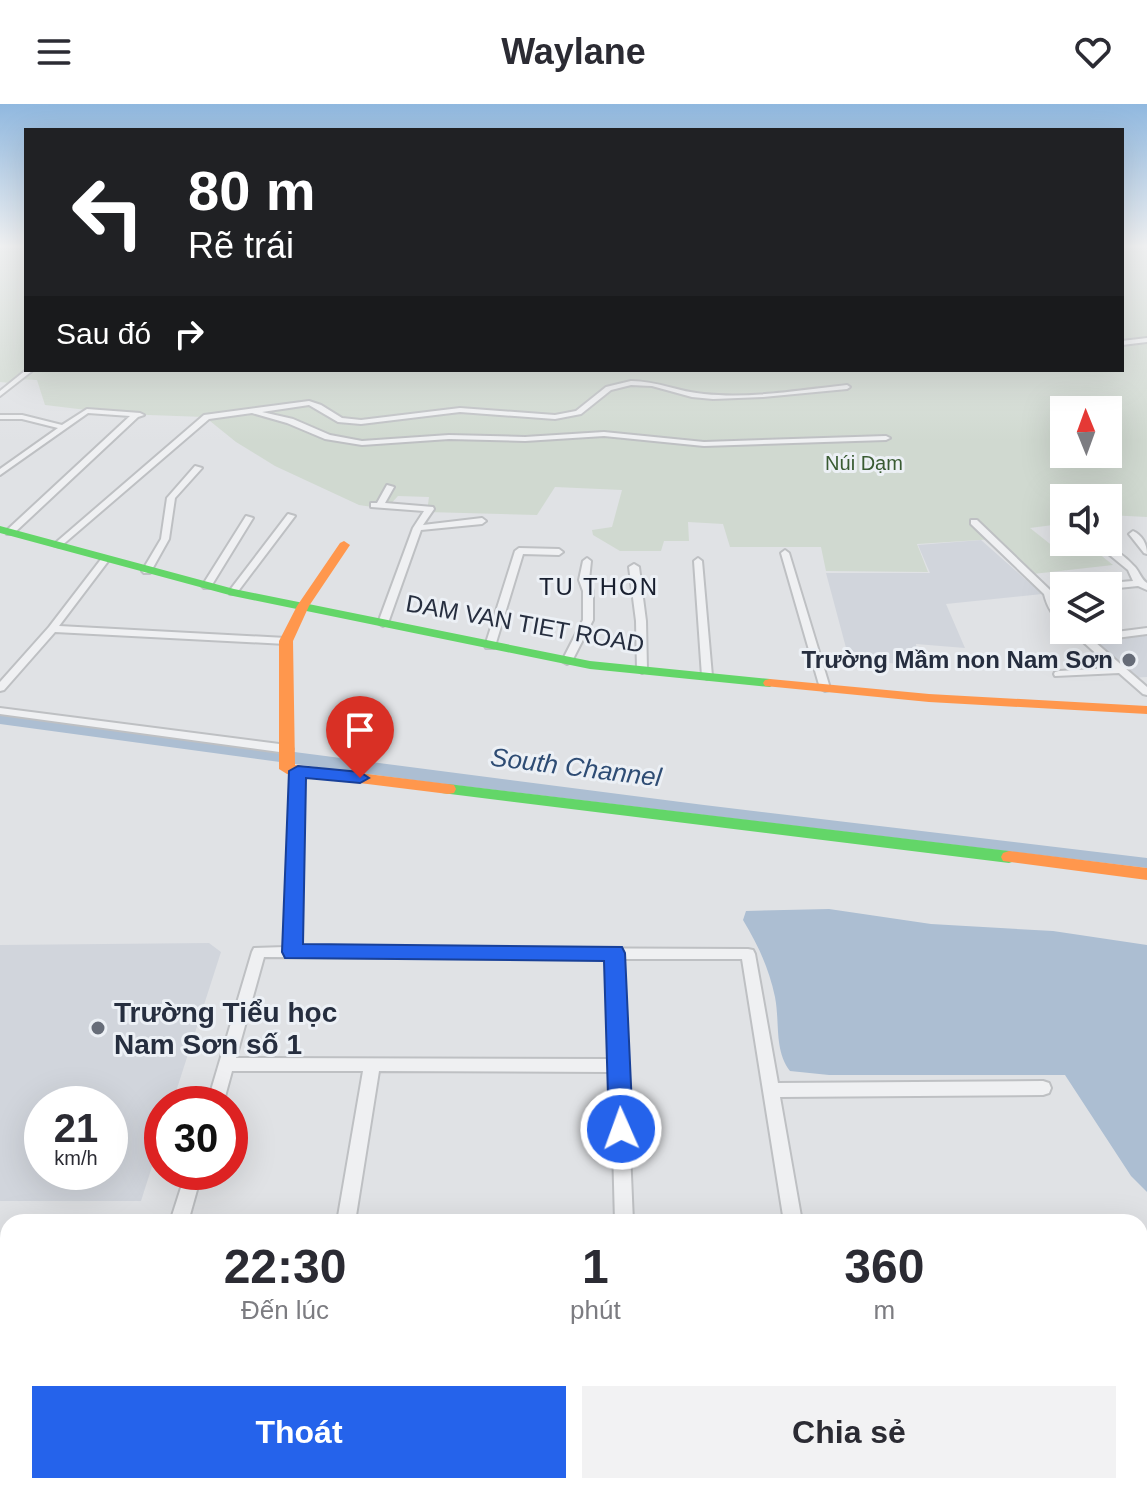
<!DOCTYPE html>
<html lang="vi">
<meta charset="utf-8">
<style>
:root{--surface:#fff;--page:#f2f2f3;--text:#2b2b33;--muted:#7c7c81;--accent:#2563eb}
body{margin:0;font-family:Helvetica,sans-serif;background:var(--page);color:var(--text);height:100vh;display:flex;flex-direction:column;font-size:30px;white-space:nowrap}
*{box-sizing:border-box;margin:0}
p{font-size:26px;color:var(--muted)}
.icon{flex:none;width:44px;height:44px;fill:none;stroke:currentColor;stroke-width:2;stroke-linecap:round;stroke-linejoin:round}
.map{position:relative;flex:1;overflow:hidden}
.sheet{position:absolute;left:0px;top:1110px;width:1148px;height:280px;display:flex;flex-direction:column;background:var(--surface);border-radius:24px 24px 0 0;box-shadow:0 8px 32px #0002}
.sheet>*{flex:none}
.guide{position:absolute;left:24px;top:24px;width:1100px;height:244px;border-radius:0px;box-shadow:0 8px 32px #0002;background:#202124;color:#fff;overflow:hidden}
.needle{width:52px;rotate:359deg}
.controls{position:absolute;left:1050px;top:292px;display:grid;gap:16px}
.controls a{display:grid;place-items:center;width:72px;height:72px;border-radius:0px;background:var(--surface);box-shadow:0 8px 32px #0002;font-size:40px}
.speed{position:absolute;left:24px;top:982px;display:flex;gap:16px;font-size:40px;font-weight:700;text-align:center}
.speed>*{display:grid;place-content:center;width:104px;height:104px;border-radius:50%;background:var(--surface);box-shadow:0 8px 32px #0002;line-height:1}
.speed small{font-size:20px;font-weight:400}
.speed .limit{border:12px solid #d22;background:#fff;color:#111}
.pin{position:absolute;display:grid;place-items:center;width:68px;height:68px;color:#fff;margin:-82px -34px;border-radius:50% 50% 50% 0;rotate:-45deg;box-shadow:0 0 8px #0007}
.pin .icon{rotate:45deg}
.me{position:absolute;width:88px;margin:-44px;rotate:358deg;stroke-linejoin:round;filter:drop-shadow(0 0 6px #0008)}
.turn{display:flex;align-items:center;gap:28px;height:168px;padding:0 32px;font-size:36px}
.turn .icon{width:104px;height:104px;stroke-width:2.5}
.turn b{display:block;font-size:56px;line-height:68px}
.then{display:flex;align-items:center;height:76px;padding:0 32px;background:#0003;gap:16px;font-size:30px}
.eta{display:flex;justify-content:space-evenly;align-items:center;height:136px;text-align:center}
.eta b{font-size:48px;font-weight:600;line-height:56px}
.primary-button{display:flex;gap:16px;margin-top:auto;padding:16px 32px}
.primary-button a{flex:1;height:92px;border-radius:0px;background:var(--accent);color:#fff;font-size:32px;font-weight:600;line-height:92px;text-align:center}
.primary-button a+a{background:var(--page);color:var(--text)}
header{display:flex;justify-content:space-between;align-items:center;height:104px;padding:0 32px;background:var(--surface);font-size:36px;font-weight:600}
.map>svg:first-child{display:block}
.built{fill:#d1d5dc;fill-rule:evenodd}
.green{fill:#d0d9d0;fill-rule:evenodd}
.water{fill:#acbed2}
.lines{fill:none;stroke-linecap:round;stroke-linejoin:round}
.street-casing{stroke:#bec0c3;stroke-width:4}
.street{fill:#eff0f2;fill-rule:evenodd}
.fast{fill:#63d668;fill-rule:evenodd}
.slow{fill:#ff974d;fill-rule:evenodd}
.route{fill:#2563eb;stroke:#184099;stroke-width:2}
.poi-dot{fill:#676d79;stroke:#ecf0f5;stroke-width:3}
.labels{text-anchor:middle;stroke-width:6;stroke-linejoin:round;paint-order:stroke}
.far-park-label{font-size:20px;fill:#395b32;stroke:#ecf0f5}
.far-quarter-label{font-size:24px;letter-spacing:2px;fill:#181f2f;stroke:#ecf0f5}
.street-label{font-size:24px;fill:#262e3f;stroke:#ecf0f5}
.poi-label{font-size:24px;font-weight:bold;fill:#262e3f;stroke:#ecf0f5;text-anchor:end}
.water-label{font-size:26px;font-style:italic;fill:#2e4c74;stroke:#ecf0f5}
.near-poi-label{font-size:28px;font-weight:bold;fill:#262e3f;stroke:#ecf0f5;text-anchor:start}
</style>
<header><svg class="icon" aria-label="menu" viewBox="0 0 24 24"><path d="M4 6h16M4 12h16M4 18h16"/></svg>Waylane<svg class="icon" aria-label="heart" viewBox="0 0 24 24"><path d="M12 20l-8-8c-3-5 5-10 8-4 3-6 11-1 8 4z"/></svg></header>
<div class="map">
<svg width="1147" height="1390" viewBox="0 0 1147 1390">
<rect width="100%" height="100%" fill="#e0e2e5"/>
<path class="built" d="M981,436l61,54 -96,10 19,44 -49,-4 3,22 -70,-7 -23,-86h104l-12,-28z
M1147,531v42l-17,1 -35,-35z
M209,839l12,9 -49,152h-10v31l-21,66h-141v-256zM42,1000h68v68h-68z"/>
<path class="green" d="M0,143h26v123h1096v-123h25v270l-39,-2v-17h-44v21l-9,1 -2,5 -23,3 29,23 33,-3 21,17 -80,9 -38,-35 -78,5 11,28 -102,-1 -5,-24h-91l-7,-23 -35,-2 1,19h-25l-3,10h-41l-27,-16 -1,-5 20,-3 10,-37 -67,-3 -18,28 -110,-3 2,-15 -31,-1 -12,13 -27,-4 -84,-39 -39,-24 -31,-25 -85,-3 -75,-9 -8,-25 -21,-1 -5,4 -11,-1zM1064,306h44v44h-44z"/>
<path class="water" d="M0,610l704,91 443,53v10l-727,-87 -420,-57z
M829,805l102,15 122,7 94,14v247l-16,-16 -66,-101h-236l-39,-4c-16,-21 -10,-48 -15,-74 -6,-29 -17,-52 -32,-77l3,-9z"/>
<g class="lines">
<defs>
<path id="street" d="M1147,234v4l-25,3v-4z
M26,266l6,1 -32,25v-5z
M631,277c26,0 48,11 73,13 47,5 96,-4 143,-9l3,2 -3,2 -84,8 -50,2 -21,-2 -40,-11 -21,-1 -20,5 -30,24 -26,5 -95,-7 -99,12 -23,-2 -29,-17 -47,7 31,7 37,16 32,6 87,-6 76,2 79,-5 100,10 182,-6 4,2 -4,2 -182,6 -100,-10 -79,5 -76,-2 -87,6 -37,-6 -38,-16 -35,-10 -43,6 -149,128 -7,-2 151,-130 105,-14 12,4 21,13 19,2 99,-12 95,7 21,-4 30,-24z
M87,305l53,4 4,2 -6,2 -125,117h-6v-4l123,-114 -42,-3 -88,62v-6l58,-41 -36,-9h-22v-4h22l40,10z
M195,362l7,2 -27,30 -6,41 -19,34h-6l-2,-2 19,-32 6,-41z
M387,381l7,2 -9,16 48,4 1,2 -11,16 59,-7 4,3 -4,3 -61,6 -33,93 -5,3 -5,-3 35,-95 11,-17 -53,-4v-4h6z
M1053,403h6l5,4v7l-11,-7z
M288,410l7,2 -59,78h-6v-4z
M246,412l7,2 -43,70h-6l-2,-2z
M971,416h6l73,70 14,-2v6l-11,1 4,11 7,8v9c-12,-6 -17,-17 -20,-29l-73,-70z
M1133,427c9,4 14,13 14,23l-3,-1 -15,-19z
M1094,438c13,0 31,14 41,25 5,6 6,12 12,16v7l-9,-4 -30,3v-3h-5l5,-3 25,-2 -5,-11z
M519,444l40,1 4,3 -4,3 -36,-1 -28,92 -1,2h-8l-1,-2 30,-95z
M785,446l4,3 41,135 -1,2 -4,1 -5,-3 -39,-135z
M105,453l4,3 -50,66 227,12 5,3 -5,3 -231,-12 -51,58 -4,1v-9l49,-55 53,-69z
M587,454l4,3 -2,19 4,11v29l-21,41 -5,3 -5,-3 21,-41v-29l-4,-11 4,-19z
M698,454l4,3 10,115 -5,3 -5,-3 -8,-115z
M634,460l5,3 7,54 1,49 -5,3 -5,-3 -1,-49 -7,-54z
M1147,524v6l-31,4 -5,-3 5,-3z
M1070,526h11l66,57v8l-4,-1 -24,-21 -64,3 -1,-2 1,-2 4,-1 53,-3z
M0,604l287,37 6,4 -6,4 -287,-39z
M298,663l6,4 -5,176 449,2 5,1 2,4 23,129 265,-2 6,2 2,5 -2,5 -6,2 -263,2 22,125h-18l-42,-263h-120l11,263h-18l-4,-150 -232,-1 -24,151h-18l26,-151h-131l-9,33h-16l45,-152 2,-4 31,-1 7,-176zM264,853l344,2 3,100 -375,-1z
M186,1068h16l-14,50h-18z
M1140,1128l7,4v28l-7,-4z
M1140,1309h7v20h-7z
M90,1382h20l-3,8h-20z
M292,1382h20l-2,8h-20z
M826,1382h20l1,8h-20z"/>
</defs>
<use href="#street" class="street-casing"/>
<use href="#street" class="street"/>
<path class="fast" d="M0,422l234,63 356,72 180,18 7,4 -7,4 -180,-18 -357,-73 -233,-63z
M448,680l561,67 6,2 2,4 -2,4 -6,2 -567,-70 -2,-4 2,-4z"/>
<path class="slow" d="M344,437l6,4 -41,61 -16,35 2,124 153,19 6,1 2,4 -2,4 -6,1 -161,-20 -8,-5v-128l18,-35 43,-63z
M770,575l159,15 218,12v8l-218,-12 -164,-16 -2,-3 2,-3z
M1009,747l138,17v12l-144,-19 -2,-4 2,-4z"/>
</g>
<linearGradient id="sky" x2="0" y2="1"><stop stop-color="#90b8df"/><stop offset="0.42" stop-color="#f1f2f3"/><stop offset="1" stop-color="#f1f2f3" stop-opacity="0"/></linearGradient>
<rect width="1147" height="338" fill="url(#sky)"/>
<path class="route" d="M298,662l62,6 9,6 -9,5 -54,-5 -3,166 319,3 3,6 8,176 -3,7 -9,4 -9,-4 -3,-7 -5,-168 -319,-3 -3,-6 7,-181z"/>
<g class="poi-dot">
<circle cx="1129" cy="556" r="8"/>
<circle cx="98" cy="924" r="8"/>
</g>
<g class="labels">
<g class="far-park-label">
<text x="864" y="366">Núi Dạm</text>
</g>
<g class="far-quarter-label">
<text x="599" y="491">TU THON</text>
</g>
<g class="street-label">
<text transform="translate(525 520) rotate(10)" y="8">DAM VAN TIET ROAD</text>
</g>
<g class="poi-label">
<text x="1113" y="564">Trường Mầm non Nam Sơn</text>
</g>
<g class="water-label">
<text transform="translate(576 663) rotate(7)" y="9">South Channel</text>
</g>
<g class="near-poi-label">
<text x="114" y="918">Trường Tiểu học<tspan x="114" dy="32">Nam Sơn số 1</tspan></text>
</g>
</g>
</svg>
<div class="controls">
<a><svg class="needle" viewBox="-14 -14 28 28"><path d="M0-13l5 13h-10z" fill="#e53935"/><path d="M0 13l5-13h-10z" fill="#7c7c81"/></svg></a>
<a><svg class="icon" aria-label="sound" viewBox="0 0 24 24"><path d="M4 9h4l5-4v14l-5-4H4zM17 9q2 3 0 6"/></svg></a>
<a><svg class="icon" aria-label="layers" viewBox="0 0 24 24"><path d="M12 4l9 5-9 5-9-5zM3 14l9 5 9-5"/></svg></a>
</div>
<div class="speed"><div>21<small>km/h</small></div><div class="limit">30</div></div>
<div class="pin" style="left:360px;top:674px;background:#d93025"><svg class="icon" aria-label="arrive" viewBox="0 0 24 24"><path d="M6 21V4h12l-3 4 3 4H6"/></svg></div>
<svg class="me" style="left:621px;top:1025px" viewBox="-20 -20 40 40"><circle r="17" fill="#2563eb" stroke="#fff" stroke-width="3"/><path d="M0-11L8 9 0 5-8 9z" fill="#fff"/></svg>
<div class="guide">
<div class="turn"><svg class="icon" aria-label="left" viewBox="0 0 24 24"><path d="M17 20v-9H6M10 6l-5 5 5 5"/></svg><div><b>80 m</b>Rẽ trái</div></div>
<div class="then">Sau đó<svg class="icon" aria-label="right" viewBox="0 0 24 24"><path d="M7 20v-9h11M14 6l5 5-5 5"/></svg></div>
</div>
<section class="sheet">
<div class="eta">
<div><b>22:30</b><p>Đến lúc</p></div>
<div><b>1</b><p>phút</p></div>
<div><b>360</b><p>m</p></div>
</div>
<div class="primary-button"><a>Thoát</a><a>Chia sẻ</a></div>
</section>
</div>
